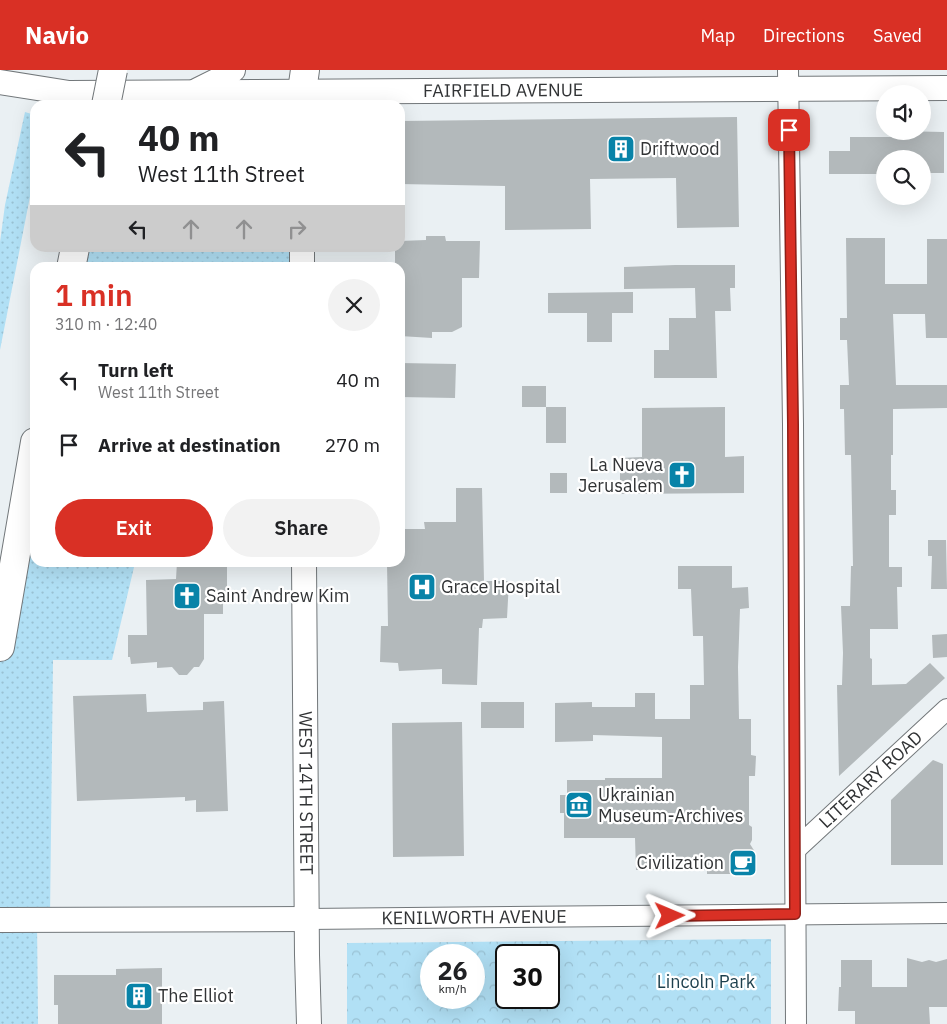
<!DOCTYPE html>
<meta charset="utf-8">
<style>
:root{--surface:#fff;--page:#f2f2f2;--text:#202124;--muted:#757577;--accent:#d93025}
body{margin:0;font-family:"IBM Plex Sans",sans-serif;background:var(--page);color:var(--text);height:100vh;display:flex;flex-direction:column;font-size:19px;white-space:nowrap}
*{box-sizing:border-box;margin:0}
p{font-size:16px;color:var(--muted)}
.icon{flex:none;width:28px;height:28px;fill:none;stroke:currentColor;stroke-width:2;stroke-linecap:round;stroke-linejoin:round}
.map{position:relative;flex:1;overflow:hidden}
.panel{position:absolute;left:30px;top:192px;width:375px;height:305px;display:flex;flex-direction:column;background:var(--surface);border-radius:15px;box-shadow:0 5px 20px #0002}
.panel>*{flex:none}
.top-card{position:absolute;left:30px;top:30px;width:375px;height:152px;border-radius:15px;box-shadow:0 5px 20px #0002;background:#fff;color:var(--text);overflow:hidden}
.buttons{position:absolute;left:876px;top:15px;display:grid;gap:10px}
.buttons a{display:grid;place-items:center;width:55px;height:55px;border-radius:50%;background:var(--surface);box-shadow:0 5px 20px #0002;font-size:25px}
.speed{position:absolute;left:420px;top:874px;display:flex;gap:10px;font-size:25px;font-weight:700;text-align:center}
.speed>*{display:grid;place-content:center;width:65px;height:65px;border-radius:50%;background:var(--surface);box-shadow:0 5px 20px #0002;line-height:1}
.speed small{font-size:12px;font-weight:400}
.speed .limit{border:2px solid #111;border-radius:8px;background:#fff;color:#111}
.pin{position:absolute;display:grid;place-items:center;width:42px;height:42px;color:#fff;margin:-21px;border-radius:10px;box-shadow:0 2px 8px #0006}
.me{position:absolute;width:55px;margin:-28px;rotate:89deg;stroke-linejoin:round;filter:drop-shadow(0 0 4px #0008)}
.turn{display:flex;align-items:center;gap:18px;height:105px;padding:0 25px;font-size:22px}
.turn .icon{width:65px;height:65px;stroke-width:2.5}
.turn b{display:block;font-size:35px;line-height:42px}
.lanes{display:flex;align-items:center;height:48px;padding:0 25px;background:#0003;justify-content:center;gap:25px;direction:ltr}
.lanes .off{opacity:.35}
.round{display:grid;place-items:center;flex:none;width:52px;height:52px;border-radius:26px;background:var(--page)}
.summary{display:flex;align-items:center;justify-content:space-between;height:85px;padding:0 25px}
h1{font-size:30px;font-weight:600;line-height:38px;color:var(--accent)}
.button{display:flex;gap:10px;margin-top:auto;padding:10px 25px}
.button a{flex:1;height:58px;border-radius:30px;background:var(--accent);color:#fff;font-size:20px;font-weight:600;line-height:58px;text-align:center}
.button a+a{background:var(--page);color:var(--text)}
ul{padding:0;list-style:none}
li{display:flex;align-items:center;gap:15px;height:65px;padding:0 25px}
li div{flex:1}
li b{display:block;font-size:19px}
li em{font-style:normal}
header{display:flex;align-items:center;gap:30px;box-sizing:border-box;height:70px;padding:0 25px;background:var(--accent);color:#fff}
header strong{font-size:24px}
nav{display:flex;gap:28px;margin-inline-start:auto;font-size:18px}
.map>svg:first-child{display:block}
.grass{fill:url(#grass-dots)}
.park{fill:url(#park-crowns);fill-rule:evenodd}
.building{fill:#b3b9bb}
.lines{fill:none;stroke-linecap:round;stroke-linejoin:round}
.minor-casing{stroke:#72777a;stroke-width:22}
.tertiary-casing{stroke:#72777a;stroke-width:26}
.motorway-casing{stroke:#72777a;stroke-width:30}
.minor{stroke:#fff;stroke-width:20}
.tertiary{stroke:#fff;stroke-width:24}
.motorway{stroke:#fff;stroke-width:28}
.motorway-bridge-casing{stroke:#72777a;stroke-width:30;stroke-linecap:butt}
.motorway-bridge{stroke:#fff;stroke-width:28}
.route-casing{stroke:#8d1f18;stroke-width:12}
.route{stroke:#d93025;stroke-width:9}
.labels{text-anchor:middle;stroke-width:4.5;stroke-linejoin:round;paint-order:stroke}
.street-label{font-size:18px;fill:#313335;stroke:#fff}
.poi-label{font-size:18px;fill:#313335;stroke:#fff;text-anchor:start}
.park-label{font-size:18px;fill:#1c3f4d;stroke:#fff}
</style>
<header>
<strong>Navio</strong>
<nav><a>Map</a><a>Directions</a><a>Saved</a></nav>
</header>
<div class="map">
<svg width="947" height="954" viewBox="0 0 947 954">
<defs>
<pattern id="grass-dots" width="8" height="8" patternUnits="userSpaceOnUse" patternTransform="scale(1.25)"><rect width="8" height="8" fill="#b1e0f5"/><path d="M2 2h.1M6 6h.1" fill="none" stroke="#99c1d3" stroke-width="1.8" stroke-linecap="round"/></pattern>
<pattern id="park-crowns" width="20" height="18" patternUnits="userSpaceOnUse" patternTransform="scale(1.25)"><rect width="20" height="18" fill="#b1e0f5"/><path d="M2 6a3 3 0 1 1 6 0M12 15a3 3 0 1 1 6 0" fill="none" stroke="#99c1d3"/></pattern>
</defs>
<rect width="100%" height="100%" fill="#eaf0f3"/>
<path class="grass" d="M25,42l10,3v56l-35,179v-108l5,-37z
M75,178h227l1,19 -232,1z
M35,372v120l100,1 -23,97h-59l-3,259 -13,1 1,104h-38v-377z"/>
<path class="park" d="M771,869v85h-424v-81zM431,885h43v43h-43zM506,885h43v43h-43z"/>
<path class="building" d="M737,47l2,110 -62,1 -1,-50 -86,1 1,50 -86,1v-44l-105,-2v-63z
M896,61l48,1v41h-22v-14h-37v15h-56v-23h21v-14h46z
M426,166h19l1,5h34l-1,37h-17v49l-10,5h-20v6l-32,-2v-68h-5v-20h5v-7l26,-1z
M846,168h39v46h42v-45h20v99h-21l-1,-24h-32l3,71h51v23l-54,1v46h-2v35h5v25h-7v52h13v20h-5l1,42h-28v29l2,1v26l34,-1 24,-21 15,15 -106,98 -2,-91h5l1,-32 -2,-47h9l1,-40h2l-2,-111h-6l-1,-46h-4v-24h9l-2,-45h-7v-22h7z
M675,195h60v23h-5l1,23h-16l2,67h-63v-28h15v-32h27l-1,-30 -71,1v-22z
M633,222v21h-21v29h-25v-29h-39v-20z
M400,293l56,1 -1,34 -55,-1z
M522,316h24v21h-24z
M546,337h20v36h-20z
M725,337v50l19,-1v37l-124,1v-36l22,-1v-49z
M550,403h17v20h-17z
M456,418h26l2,93h25l-2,37 -24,1 -1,9h-3l-2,57 -35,-1v-15l-43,2 -1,-8 -18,-1 1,-36h7l-1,-64h13v-33h25l-1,-7h32z
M928,470h18l1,49h-16l1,-33h-4z
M177,492h50v40h-4v12h-19v45l-5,8h-5l-7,8h-8l-7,-8 -15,1v-6l-26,2 -1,-7h-2v-22h19l-1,-55 30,-1z
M678,496h54v22l16,-1 1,21 -9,1 -2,58 1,52h12v36l5,1 -1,20h-6v49l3,2v13l-2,4 5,8 -1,16 -4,3v3h-43v-4h-71l-1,-32h-71v-25h-4v-18h7v-15h38v-2h57v-41l-69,-2v6l-38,1v-39l37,-1v5h43v-14h20v26h35v-34h14l-1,-49h-10l-2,-47h-13z
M947,564v23l-14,1 -1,-23z
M146,624l1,18 56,-2v-8l21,-1 4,110 -32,1v-12l-11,1v-4l-108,4 -4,-105z
M481,632h43v26h-43z
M462,652l2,134 -71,1 -1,-134z
M933,690l10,4v101h-52v-65z
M907,888l15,4 7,-2 7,2 11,-3v48h-18l1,17h-75v-13h-17l1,-24h2v-27h31v27h35z
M162,898v56h-104v-19h-4v-30h62v-6z"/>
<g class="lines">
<defs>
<g id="minor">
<path d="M788,0l5,354 3,600"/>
<path id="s1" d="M796,779l151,-140"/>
<path id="s2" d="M306,849l641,-6"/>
</g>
<g id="tertiary">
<path id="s3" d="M0,12l69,11 878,-5"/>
<path d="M198,20l28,-14 7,-6"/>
<path d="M302,178v20"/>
<path id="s4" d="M304,492l3,393 2,69"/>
<path d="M0,850l306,-1"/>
</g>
<path id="motorway" d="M302,21l3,-21
M71,198l4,-20
M0,577l35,-205"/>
</defs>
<use href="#minor" class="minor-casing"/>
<use href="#tertiary" class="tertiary-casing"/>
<use href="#motorway" class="motorway-casing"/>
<use href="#minor" class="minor"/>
<use href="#tertiary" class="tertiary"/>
<use href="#motorway" class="motorway"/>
<defs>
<path id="motorway-bridge" d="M106,35l7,-35"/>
</defs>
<use href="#motorway-bridge" class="motorway-bridge-casing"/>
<use href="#motorway-bridge" class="motorway-bridge"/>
</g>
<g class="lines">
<defs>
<path id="route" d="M670,846l125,-2 -2,-490 -4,-294"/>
</defs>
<use href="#route" class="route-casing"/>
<use href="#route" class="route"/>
</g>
<defs>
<symbol id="building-square" viewBox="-11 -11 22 22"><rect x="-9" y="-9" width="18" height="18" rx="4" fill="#0883a8" stroke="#fff"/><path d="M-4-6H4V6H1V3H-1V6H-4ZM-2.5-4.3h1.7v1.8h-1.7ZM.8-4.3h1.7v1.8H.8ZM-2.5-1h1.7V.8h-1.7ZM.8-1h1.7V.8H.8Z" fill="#fff"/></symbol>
<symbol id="church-square" viewBox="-11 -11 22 22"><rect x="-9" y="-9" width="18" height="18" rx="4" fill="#0883a8" stroke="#fff"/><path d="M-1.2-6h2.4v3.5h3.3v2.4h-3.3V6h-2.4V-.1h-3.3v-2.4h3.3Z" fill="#fff"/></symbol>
<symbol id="hospital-square" viewBox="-11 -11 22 22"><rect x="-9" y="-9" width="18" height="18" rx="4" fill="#0883a8" stroke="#fff"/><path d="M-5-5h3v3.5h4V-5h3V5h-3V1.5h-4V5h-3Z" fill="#fff"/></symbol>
<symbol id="museum-square" viewBox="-11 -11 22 22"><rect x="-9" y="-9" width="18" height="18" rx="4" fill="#0883a8" stroke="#fff"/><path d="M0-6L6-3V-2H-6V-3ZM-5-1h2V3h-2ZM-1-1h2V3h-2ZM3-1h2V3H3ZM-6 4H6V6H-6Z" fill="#fff"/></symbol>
<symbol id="cafe-square" viewBox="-11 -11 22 22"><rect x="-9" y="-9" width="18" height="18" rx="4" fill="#0883a8" stroke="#fff"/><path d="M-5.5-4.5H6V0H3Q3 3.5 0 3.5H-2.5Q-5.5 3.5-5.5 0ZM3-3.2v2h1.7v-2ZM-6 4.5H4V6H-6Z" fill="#fff"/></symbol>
</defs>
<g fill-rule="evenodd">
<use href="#building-square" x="605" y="63" width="32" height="32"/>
<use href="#church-square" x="666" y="389" width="32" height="32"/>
<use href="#hospital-square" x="406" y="501" width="32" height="32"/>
<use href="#church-square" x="171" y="510" width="32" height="32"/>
<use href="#museum-square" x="563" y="719" width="32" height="32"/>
<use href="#cafe-square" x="727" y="777" width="32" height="32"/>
<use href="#building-square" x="123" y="910" width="32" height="32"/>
</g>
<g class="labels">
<g class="street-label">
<text dy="6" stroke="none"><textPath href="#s3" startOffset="504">FAIRFIELD AVENUE</textPath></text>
<text dy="6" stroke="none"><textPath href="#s1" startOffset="102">LITERARY ROAD</textPath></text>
<text dy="6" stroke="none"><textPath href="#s4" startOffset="231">WEST 14TH STREET</textPath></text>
<text dy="6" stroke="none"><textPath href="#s2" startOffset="168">KENILWORTH AVENUE</textPath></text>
</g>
<g class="poi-label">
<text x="640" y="85">Driftwood</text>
<text x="663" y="401" text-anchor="end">La Nueva<tspan x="663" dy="21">Jerusalem</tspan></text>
<text x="441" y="523">Grace Hospital</text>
<text x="206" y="532">Saint Andrew Kim</text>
<text x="598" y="731">Ukrainian<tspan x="598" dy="21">Museum-Archives</tspan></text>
<text x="724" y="799" text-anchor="end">Civilization</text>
<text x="158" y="932">The Elliot</text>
</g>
<g class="park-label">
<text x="706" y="918">Lincoln Park</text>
</g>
</g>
</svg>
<div class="buttons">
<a><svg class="icon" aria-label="sound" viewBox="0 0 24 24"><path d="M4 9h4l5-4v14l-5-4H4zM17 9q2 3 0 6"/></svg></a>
<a><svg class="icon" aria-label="search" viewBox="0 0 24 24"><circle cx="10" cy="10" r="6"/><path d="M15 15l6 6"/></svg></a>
</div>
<div class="speed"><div>26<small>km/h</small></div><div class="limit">30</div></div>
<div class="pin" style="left:789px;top:60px;background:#d93025"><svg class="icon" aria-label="arrive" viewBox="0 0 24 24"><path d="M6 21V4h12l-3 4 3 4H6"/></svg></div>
<svg class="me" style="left:670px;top:846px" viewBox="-20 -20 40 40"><path d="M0-17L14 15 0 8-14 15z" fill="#d93025" stroke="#fff" stroke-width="4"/></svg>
<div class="top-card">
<div class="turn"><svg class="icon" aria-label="left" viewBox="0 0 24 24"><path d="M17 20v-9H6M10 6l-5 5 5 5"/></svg><div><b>40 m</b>West 11th Street</div></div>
<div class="lanes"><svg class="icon" aria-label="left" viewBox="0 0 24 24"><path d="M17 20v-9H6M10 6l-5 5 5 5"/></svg><svg class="icon off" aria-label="ahead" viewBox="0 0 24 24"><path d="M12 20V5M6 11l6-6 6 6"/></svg><svg class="icon off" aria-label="ahead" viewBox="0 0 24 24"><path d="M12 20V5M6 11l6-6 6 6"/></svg><svg class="icon off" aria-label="right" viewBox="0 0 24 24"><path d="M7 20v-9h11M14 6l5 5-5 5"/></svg></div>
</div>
<section class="panel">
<div class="summary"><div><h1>1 min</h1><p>310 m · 12:40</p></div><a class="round"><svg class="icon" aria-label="close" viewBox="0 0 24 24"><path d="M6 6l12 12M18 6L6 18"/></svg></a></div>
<ul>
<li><svg class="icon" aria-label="left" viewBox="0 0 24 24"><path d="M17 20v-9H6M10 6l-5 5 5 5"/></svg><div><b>Turn left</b><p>West 11th Street</p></div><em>40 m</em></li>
<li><svg class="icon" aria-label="arrive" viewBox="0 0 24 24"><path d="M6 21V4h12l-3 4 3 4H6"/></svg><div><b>Arrive at destination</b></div><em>270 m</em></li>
</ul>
<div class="button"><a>Exit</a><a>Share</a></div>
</section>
</div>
